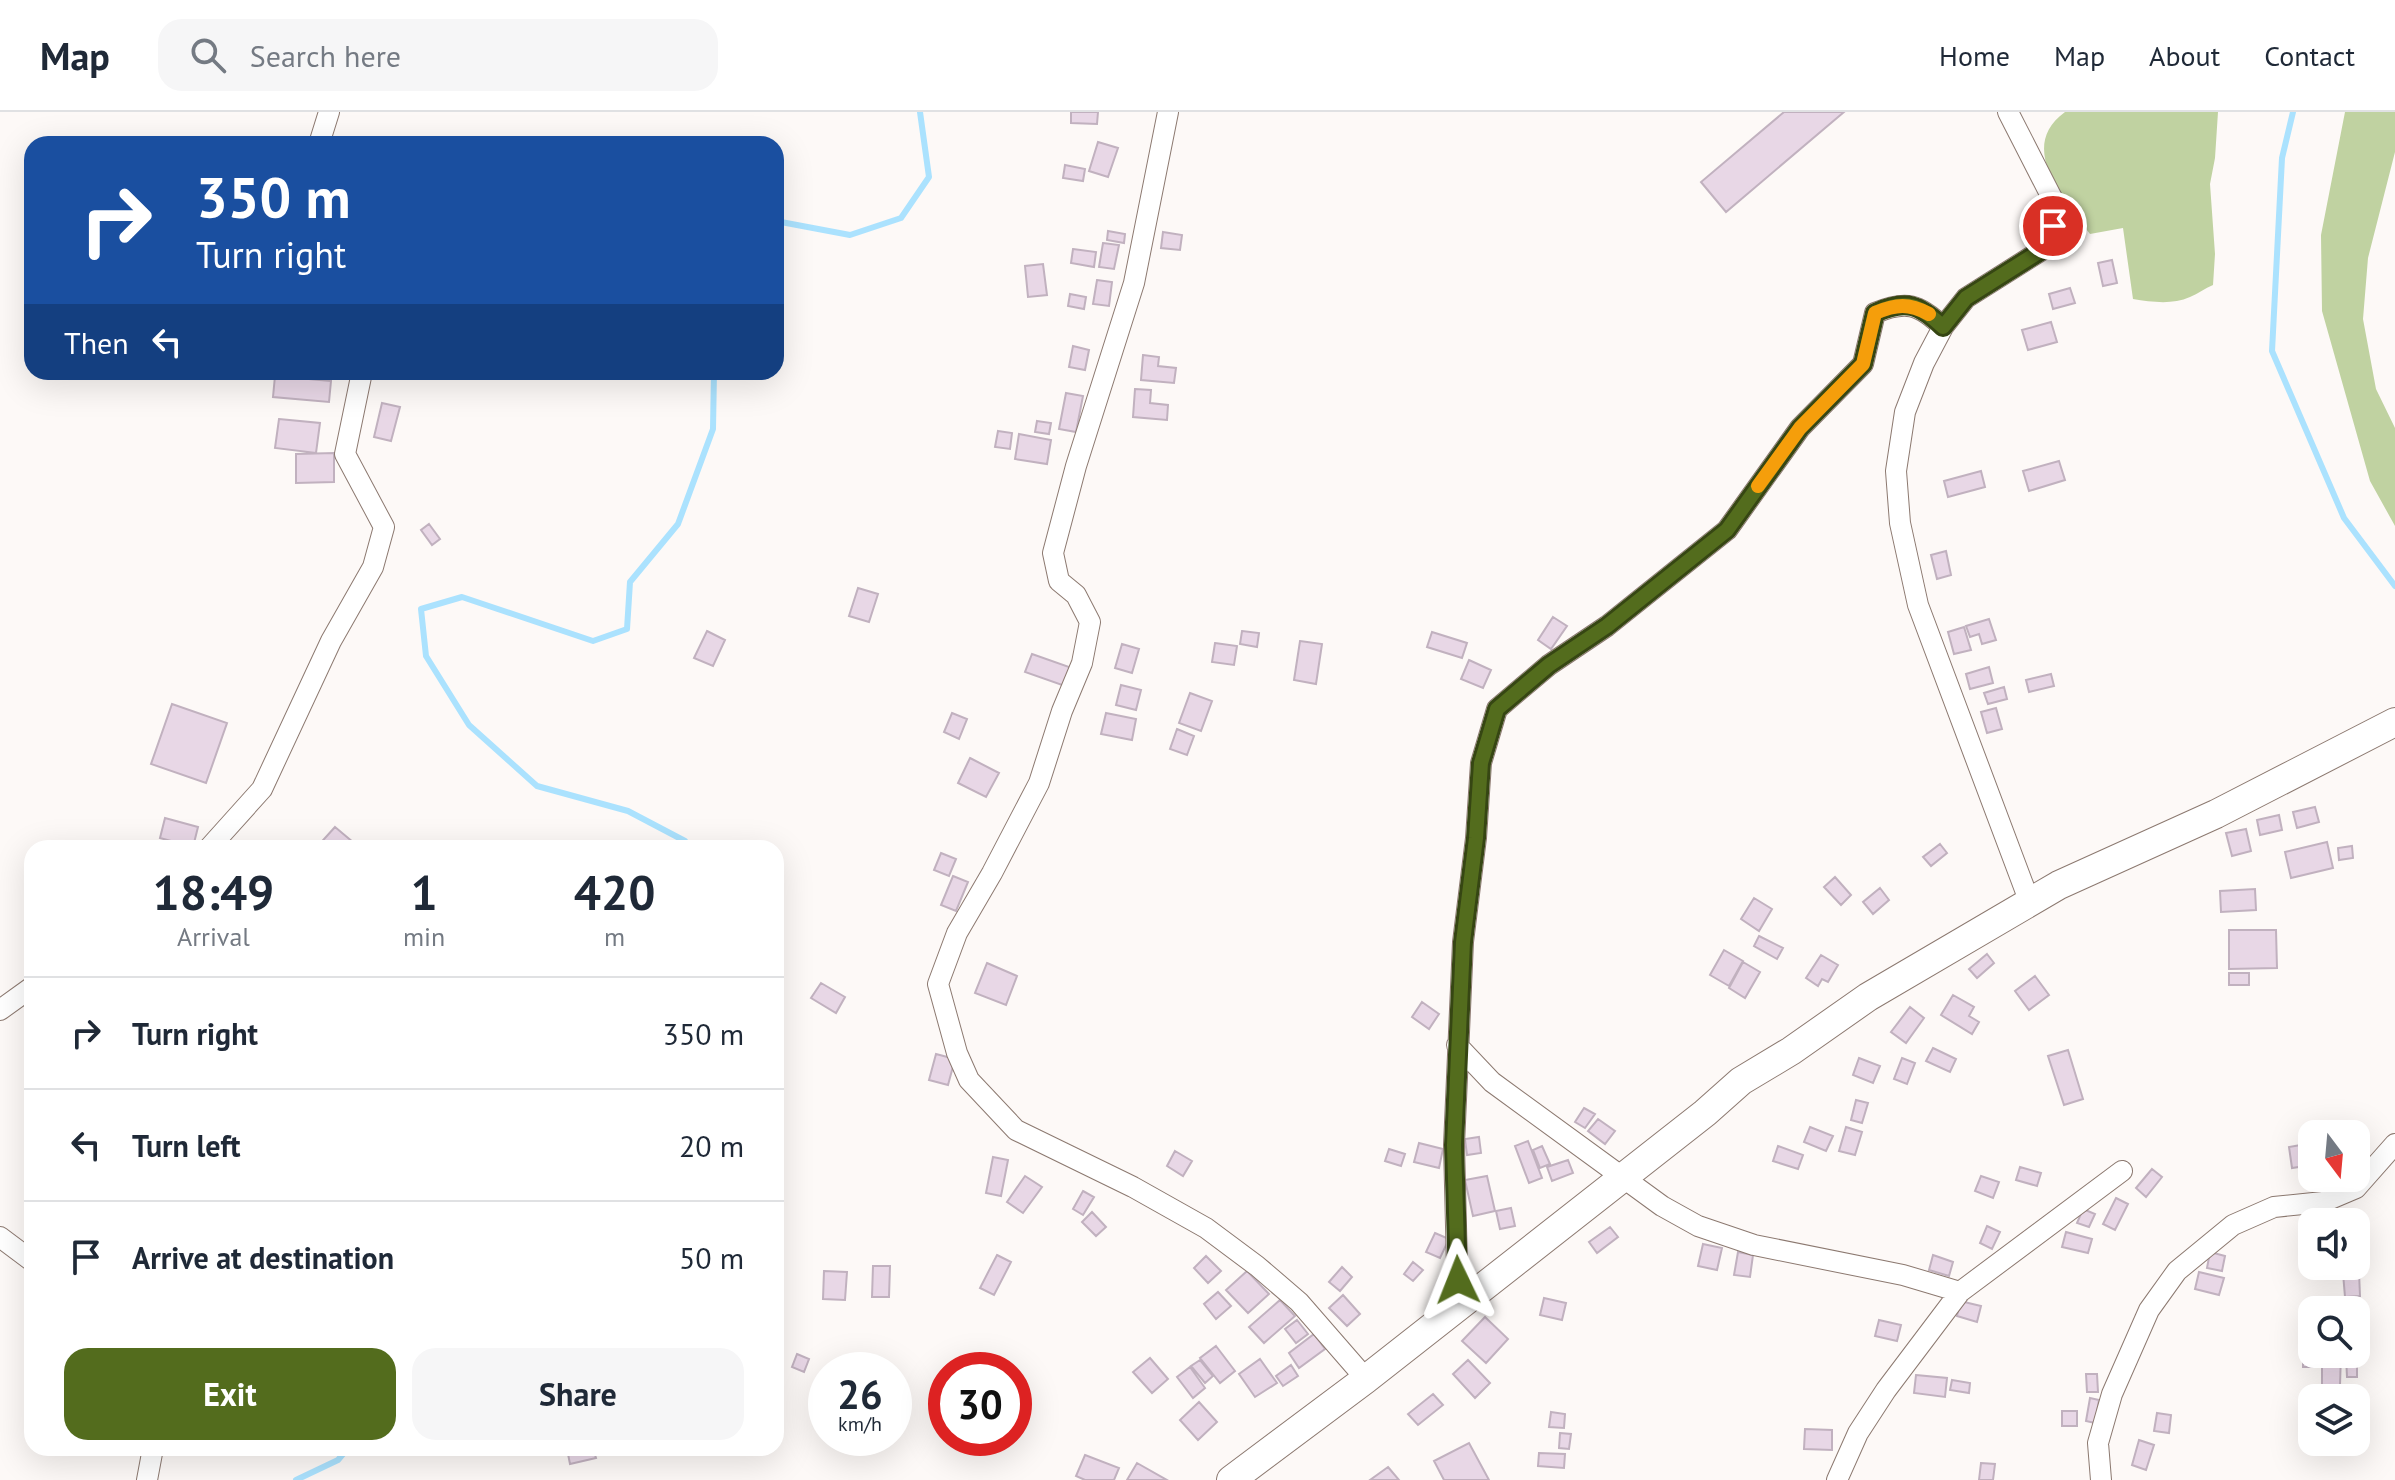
<!DOCTYPE html>
<style>
:root{--surface:#fff;--page:#f6f6f7;--text:#1f2937;--muted:#747a83;--line:#e0e1e3;--accent:#536c1d}
body{margin:0;font-family:"PT Sans",sans-serif;background:var(--page);color:var(--text);height:100vh;display:flex;flex-direction:column;font-size:30px;white-space:nowrap}
*{box-sizing:border-box;margin:0}
p{font-size:26px;color:var(--muted)}
.icon{flex:none;width:44px;height:44px;fill:none;stroke:currentColor;stroke-width:2;stroke-linecap:round;stroke-linejoin:round}
.map{position:relative;flex:1;overflow:hidden}
.drawer{position:absolute;left:24px;top:728px;width:760px;height:616px;display:flex;flex-direction:column;background:var(--surface);border-radius:24px;box-shadow:0 8px 32px #0002}
.drawer>*{flex:none}
.guide{position:absolute;left:24px;top:24px;width:760px;height:244px;border-radius:24px;box-shadow:0 8px 32px #0002;background:#1a4fa0;color:#fff;overflow:hidden}
.needle{width:52px;rotate:164deg}
.buttons{position:absolute;left:2298px;top:1008px;display:grid;gap:16px}
.buttons a{display:grid;place-items:center;width:72px;height:72px;border-radius:16px;background:var(--surface);box-shadow:0 8px 32px #0002;font-size:40px}
.speed{position:absolute;left:808px;top:1240px;display:flex;gap:16px;font-size:40px;font-weight:700;text-align:center}
.speed>*{display:grid;place-content:center;width:104px;height:104px;border-radius:50%;background:var(--surface);box-shadow:0 8px 32px #0002;line-height:1}
.speed small{font-size:20px;font-weight:400}
.speed .limit{border:12px solid #d22;background:#fff;color:#111}
.pin{position:absolute;display:grid;place-items:center;width:68px;height:68px;color:#fff;margin:-34px;border:4px solid #fff;border-radius:50%;box-shadow:0 2px 8px #0007}
.me{position:absolute;width:88px;margin:-44px;rotate:358deg;stroke-linejoin:round;filter:drop-shadow(0 0 6px #0008)}
.turn{display:flex;align-items:center;gap:28px;height:168px;padding:0 40px;font-size:36px}
.turn .icon{width:104px;height:104px;stroke-width:2.5}
.turn b{display:block;font-size:56px;line-height:68px}
.then{display:flex;align-items:center;height:76px;padding:0 40px;background:#0003;gap:16px;font-size:30px}
.eta{display:flex;justify-content:space-evenly;align-items:center;height:136px;text-align:center}
.eta b{font-size:48px;font-weight:800;line-height:56px}
.button{display:flex;gap:16px;margin-top:auto;padding:16px 40px}
.button a{flex:1;height:92px;border-radius:24px;background:var(--accent);color:#fff;font-size:32px;font-weight:800;line-height:92px;text-align:center}
.button a+a{background:var(--page);color:var(--text)}
ul{padding:0;list-style:none}
li{display:flex;align-items:center;gap:24px;height:112px;padding:0 40px;border-top:2px solid var(--line)}
li div{flex:1}
li b{display:block;font-size:30px}
li em{font-style:normal}
header{display:flex;align-items:center;gap:48px;box-sizing:border-box;height:112px;padding:0 40px;background:var(--surface);border-bottom:2px solid var(--line)}
header strong{font-size:38px}
nav{display:flex;gap:44px;margin-inline-start:auto;font-size:28px}
.search{width:560px;height:72px;background:var(--page);display:flex;align-items:center;gap:20px;box-sizing:border-box;padding:0 28px;border-radius:24px;color:var(--muted);font-size:30px}
.map>svg:first-child{display:block}
.green{fill:#c0d2a1}
.lines{fill:none;stroke-linecap:round;stroke-linejoin:round}
.stream{stroke:#abe2fe;stroke-width:6}
.building{fill:#e8d7e6;stroke:#c1b1bf;stroke-width:2}
.minor-casing{stroke:#8c7970;stroke-width:22}
.secondary-casing{stroke:#8c7970;stroke-width:30}
.minor{stroke:#fff;stroke-width:20}
.secondary{stroke:#fff;stroke-width:28}
.route-casing{stroke:#364613;stroke-width:20}
.route{stroke:#536c1d;stroke-width:14}
.slow{stroke:#f59e0b;stroke-width:14}
</style>
<header>
<strong>Map</strong>
<div class="search"><svg class="icon" aria-label="search" viewBox="0 0 24 24"><circle cx="10" cy="10" r="6"/><path d="M15 15l6 6"/></svg>Search here</div>
<nav><a>Home</a><a>Map</a><a>About</a><a>Contact</a></nav>
</header>
<div class="map">
<svg width="2395" height="1368" viewBox="0 0 2395 1368">
<rect width="100%" height="100%" fill="#fdf9f7"/>
<path class="green" d="M2065,0h153l-3,46 -5,26 5,70 -2,31c-8,3 -15,9 -23,12 -18,8 -38,5 -57,2l-10,-71 -33,6c-25,-33 -74,-87 -25,-122z
M2345,0h50v40l-27,106 -5,61 13,70 19,39v98l-25,-45 -48,-170 -1,-76z"/>
<g class="lines">
<path class="stream" d="M2293,0l-11,46 -10,193 72,167 51,68
M776,112l5,-2 69,13 51,-17 28,-41 -9,-65
M685,736v-7l-57,-30 -91,-25 -68,-61 -43,-69 -5,-47 41,-12 131,44 34,-12 3,-47 48,-58 35,-95 1,-57
M32,1048l-4,3 4,13
M296,1368l42,-20 10,-12"/>
</g>
<path class="building" d="M1071,0h27l-1,12 -26,-1z
M1784,0h60l-118,100 -25,-30z
M1098,30l20,6 -10,29 -19,-6z
M1065,53l20,4 -2,12 -20,-3z
M1108,119l17,3 -1,9 -17,-3z
M1163,120l19,3 -2,15 -19,-2z
M1103,131l16,2 -5,24 -15,-2z
M1073,137l23,3 -2,15 -23,-4z
M2112,148l5,23 -14,3 -5,-23z
M1043,152l4,31 -19,2 -3,-31z
M1097,168l15,2 -3,24 -16,-2z
M2070,176l5,15 -22,6 -4,-15z
M1070,182l16,3 -2,12 -16,-3z
M2051,210l6,20 -29,8 -6,-20z
M1073,234l16,4 -4,20 -16,-3z
M1143,243l16,2 -1,9 18,2 -2,15 -33,-3z
M275,264l56,5 -2,21 -56,-5z
M1135,277l16,1 -1,13 18,2 -1,15 -34,-3z
M1066,281l17,3 -7,36 -17,-3z
M382,291l18,4 -9,34 -17,-4z
M279,307l41,4 -4,30 -41,-5z
M1037,309l14,2 -2,11 -14,-2z
M998,319l14,2 -2,16 -15,-2z
M1019,322l32,6 -4,24 -32,-5z
M334,341v29l-38,1v-29z
M2059,349l6,19 -36,11 -6,-20z
M1981,359l4,16 -37,10 -4,-16z
M429,412l11,15 -8,6 -11,-15z
M1946,439l5,24 -14,4 -6,-24z
M858,476l20,6 -9,28 -20,-6z
M1553,505l14,9 -16,23 -13,-9z
M1989,507l7,21 -14,4 -3,-10 -9,3 -4,-11z
M1964,515l7,23 -17,4 -6,-22z
M707,519l18,9 -12,26 -19,-8z
M1242,519l17,2 -2,14 -17,-3z
M1432,520l35,11 -5,15 -35,-11z
M1300,529l22,3 -6,40 -22,-4z
M1215,531l22,3 -3,19 -22,-3z
M1122,532l17,5 -7,24 -17,-5z
M1032,542l40,14 -7,18 -40,-14z
M1469,548l22,10 -8,18 -22,-9z
M1989,555l4,16 -23,6 -4,-15z
M2051,562l3,12 -25,6 -3,-12z
M1121,573l20,5 -5,20 -20,-5z
M2004,575l3,12 -19,5 -4,-11z
M1190,581l22,8 -11,30 -22,-8z
M172,592l55,19 -21,60 -55,-19z
M1996,596l6,21 -15,4 -6,-21z
M952,601l15,6 -8,20 -15,-7z
M1106,601l30,6 -4,21 -31,-6z
M1177,617l17,7 -7,19 -17,-6z
M970,646l29,15 -13,24 -28,-14z
M2315,695l4,15 -22,6 -4,-16z
M2279,703l3,15 -22,5 -3,-15z
M165,706l33,9 -5,20 -33,-9z
M335,715l25,21h-44z
M2246,717l5,22 -19,5 -6,-23z
M2327,730l6,26 -42,10 -6,-26z
M1940,732l7,9 -16,13 -8,-9z
M2352,734l1,12 -14,2 -1,-12z
M941,741l15,6 -7,17 -15,-6z
M953,764l15,6 -12,29 -15,-6z
M1835,765l16,18 -10,10 -17,-18z
M1880,776l9,12 -16,14 -10,-12z
M2255,777l1,21 -35,2 -1,-21z
M1754,786l18,11 -13,22 -18,-12z
M2229,818h47l1,38 -48,1z
M1759,824l24,12 -6,11 -23,-13z
M1724,838l19,11 -14,25 -19,-11z
M1987,842l7,9 -17,15 -8,-9z
M1821,843l17,10 -10,17 -6,-3 -4,7 -12,-8z
M1743,850l17,10 -15,26 -16,-10z
M987,851l30,13 -11,29 -31,-12z
M2229,861h20v12h-20z
M2035,864l14,19 -20,15 -14,-19z
M821,871l24,14 -9,16 -25,-15z
M1953,883l21,12 -5,9 10,6 -7,12 -31,-19z
M1422,890l17,12 -10,15 -17,-12z
M1910,895l14,11 -18,25 -15,-11z
M1933,936l23,11 -6,13 -24,-11z
M2068,938l15,49 -19,6 -16,-49z
M936,942l19,5 -7,26 -19,-5z
M1859,946l21,8 -7,17 -20,-8z
M1902,946l13,5 -8,21 -13,-5z
M1856,988l12,3 -6,20 -11,-3z
M1584,996l11,6 -10,14 -10,-6z
M1598,1007l17,12 -10,13 -17,-13z
M1810,1015l23,9 -7,15 -22,-9z
M1846,1015l16,5 -7,23 -16,-4z
M1479,1025l2,16 -14,2 -2,-16z
M1528,1029l14,37 -13,5 -14,-37z
M1419,1031l24,6 -4,19 -25,-6z
M2312,1031v22l-20,3 -3,-21z
M1542,1034l8,18 -10,4 -7,-18z
M1778,1034l25,9 -5,14 -25,-8z
M1389,1037l16,5 -4,12 -16,-5z
M1175,1039l17,10 -9,15 -16,-10z
M993,1045l15,3 -7,36 -15,-3z
M1568,1048l5,13 -21,8 -5,-14z
M2020,1055l21,6 -4,13 -21,-6z
M2152,1057l10,8 -16,20 -10,-9z
M1025,1064l17,11 -19,26 -16,-11z
M1487,1064l8,35 -22,5 -8,-36z
M1981,1064l18,6 -6,16 -18,-7z
M1083,1079l11,6 -11,18 -10,-6z
M2116,1086l12,6 -13,26 -12,-6z
M1511,1096l4,18 -15,3 -4,-18z
M2083,1097l12,5 -6,13 -12,-4z
M1092,1100l14,15 -10,9 -14,-14z
M1987,1114l13,6 -8,17 -12,-6z
M1610,1115l8,10 -21,16 -8,-11z
M2066,1120l26,7 -4,14 -26,-6z
M1435,1121l14,6 -9,19 -14,-6z
M1703,1132l19,4 -5,22 -19,-4z
M1738,1140l15,3 -3,22 -16,-2z
M2210,1140l15,4 -3,15 -15,-3z
M997,1143l14,7 -17,33 -14,-7z
M1933,1143l20,7 -4,14 -20,-6z
M1206,1144l15,15 -13,12 -14,-15z
M1413,1150l10,8 -10,11 -9,-7z
M873,1154h17l-1,31h-17z
M1342,1155l10,10 -12,14 -11,-9z
M824,1159l23,1 -2,28 -22,-1z
M1247,1159l22,23 -21,19 -22,-23z
M2199,1160l25,6 -5,17 -24,-6z
M2359,1160l1,24 -15,1 -2,-24z
M1218,1180l13,14 -15,13 -12,-15z
M1343,1183l17,19 -13,12 -18,-18z
M1544,1186l22,5 -4,17 -22,-5z
M1280,1188l15,16 -31,27 -15,-16z
M1960,1189l21,5 -4,16 -20,-6z
M1485,1205l23,22 -22,24 -24,-22z
M1297,1208l11,14 -12,9 -11,-14z
M1879,1208l22,5 -4,16 -22,-5z
M1314,1222l11,15 -26,19 -10,-15z
M2303,1232h9v10h6v13h-15z
M1216,1234l19,25 -15,12 -20,-25z
M797,1242l12,5 -5,13 -12,-5z
M2322,1242h19l-1,31h-18z
M2346,1244h11v21h-10z
M1150,1246l18,21 -16,14 -19,-21z
M1260,1247l17,24 -22,14 -16,-23z
M1200,1248l13,16 -8,7 -14,-17z
M1468,1248l22,23 -15,15 -22,-24z
M1291,1253l7,11 -15,10 -7,-10z
M1190,1255l15,21 -12,10 -16,-21z
M2086,1262h11l1,18h-11z
M1916,1263l31,3 -2,19 -31,-4z
M1952,1268l18,3 -1,10 -19,-3z
M1433,1282l10,11 -25,20 -10,-11z
M2090,1286l9,2 -4,23 -9,-2z
M1199,1290l18,20 -19,18 -18,-20z
M2062,1299h15v15h-15z
M1551,1300l14,2 -1,14 -15,-1z
M2157,1301l14,2 -2,18 -15,-2z
M1805,1317l27,1v20l-28,-1z
M1560,1321l11,1 -2,15 -10,-1z
M2139,1328l15,5 -8,25 -14,-5z
M1469,1331l20,37h-45l-10,-19z
M593,1336l3,10 -26,6 -3,-15z
M1539,1341l26,1 -1,14 -26,-2z
M1085,1343l34,13 -5,12h-29l-9,-4z
M1137,1351l30,17h-40z
M1981,1351l14,1 -2,16h-14z
M1388,1355l11,13h-29z"/>
<g class="lines">
<defs>
<path id="minor" d="M1168,0l-34,171 -58,183 -23,87 6,28 17,14 14,27 -8,41 -20,48 -23,72 -47,90 -35,60 -19,51 19,69 12,27 47,50 117,57 73,41 51,38 42,36 67,77
M2008,0l44,86 1,28 -11,24 -76,48 -23,29 -19,36 -19,49 -9,59 4,52 18,82 112,298
M319,32l10,-32
M209,736l53,-59 69,-148 42,-74 11,-40 -39,-73 17,-82
M0,898l32,-23
M1457,933l35,37 170,124 36,20 56,19 149,30 57,17
M0,1125l32,24
M1458,1195l-4,-162 9,-203 13,-104 5,-75 16,-54 52,-44 58,-39 120,-96 73,-102 63,-64 12,-51c31,-13 44,-9 68,14
M147,1368l6,-32
M1837,1368l21,-47 28,-43 74,-98 162,-121
M2101,1368l-3,-37 14,-49 37,-84 28,-39 56,-46 41,-18 49,-5 33,-14 39,-44"/>
<path id="secondary" d="M1231,1368l135,-101 339,-266 36,-32 50,-30 77,-54 191,-112 157,-71 179,-92"/>
</defs>
<use href="#minor" class="minor-casing"/>
<use href="#secondary" class="secondary-casing"/>
<use href="#minor" class="minor"/>
<use href="#secondary" class="secondary"/>
</g>
<g class="lines">
<defs>
<path id="route" d="M1458,1168l-4,-135 9,-203 13,-104 5,-75 16,-54 52,-44 58,-39 120,-96 73,-102 63,-64 12,-51c31,-14 44,-9 68,14l23,-29 76,-48 11,-24"/>
</defs>
<use href="#route" class="route-casing"/>
<use href="#route" class="route"/>
<path class="slow" d="M1758,374l42,-58 63,-64 12,-51c21,-9 34,-10 54,1"/>
</g>
</svg>
<div class="buttons">
<a><svg class="needle" viewBox="-14 -14 28 28"><path d="M0-13l5 13h-10z" fill="#e53935"/><path d="M0 13l5-13h-10z" fill="#747a83"/></svg></a>
<a><svg class="icon" aria-label="sound" viewBox="0 0 24 24"><path d="M4 9h4l5-4v14l-5-4H4zM17 9q2 3 0 6"/></svg></a>
<a><svg class="icon" aria-label="search" viewBox="0 0 24 24"><circle cx="10" cy="10" r="6"/><path d="M15 15l6 6"/></svg></a>
<a><svg class="icon" aria-label="layers" viewBox="0 0 24 24"><path d="M12 4l9 5-9 5-9-5zM3 14l9 5 9-5"/></svg></a>
</div>
<div class="speed"><div>26<small>km/h</small></div><div class="limit">30</div></div>
<div class="pin" style="left:2053px;top:114px;background:#d93025"><svg class="icon" aria-label="arrive" viewBox="0 0 24 24"><path d="M6 21V4h12l-3 4 3 4H6"/></svg></div>
<svg class="me" style="left:1458px;top:1168px" viewBox="-20 -20 40 40"><path d="M0-17L14 15 0 8-14 15z" fill="#536c1d" stroke="#fff" stroke-width="4"/></svg>
<div class="guide">
<div class="turn"><svg class="icon" aria-label="right" viewBox="0 0 24 24"><path d="M7 20v-9h11M14 6l5 5-5 5"/></svg><div><b>350 m</b>Turn right</div></div>
<div class="then">Then<svg class="icon" aria-label="left" viewBox="0 0 24 24"><path d="M17 20v-9H6M10 6l-5 5 5 5"/></svg></div>
</div>
<section class="drawer">
<div class="eta">
<div><b>18:49</b><p>Arrival</p></div>
<div><b>1</b><p>min</p></div>
<div><b>420</b><p>m</p></div>
</div>
<ul>
<li><svg class="icon" aria-label="right" viewBox="0 0 24 24"><path d="M7 20v-9h11M14 6l5 5-5 5"/></svg><div><b>Turn right</b></div><em>350 m</em></li>
<li><svg class="icon" aria-label="left" viewBox="0 0 24 24"><path d="M17 20v-9H6M10 6l-5 5 5 5"/></svg><div><b>Turn left</b></div><em>20 m</em></li>
<li><svg class="icon" aria-label="arrive" viewBox="0 0 24 24"><path d="M6 21V4h12l-3 4 3 4H6"/></svg><div><b>Arrive at destination</b></div><em>50 m</em></li>
</ul>
<div class="button"><a>Exit</a><a>Share</a></div>
</section>
</div>
